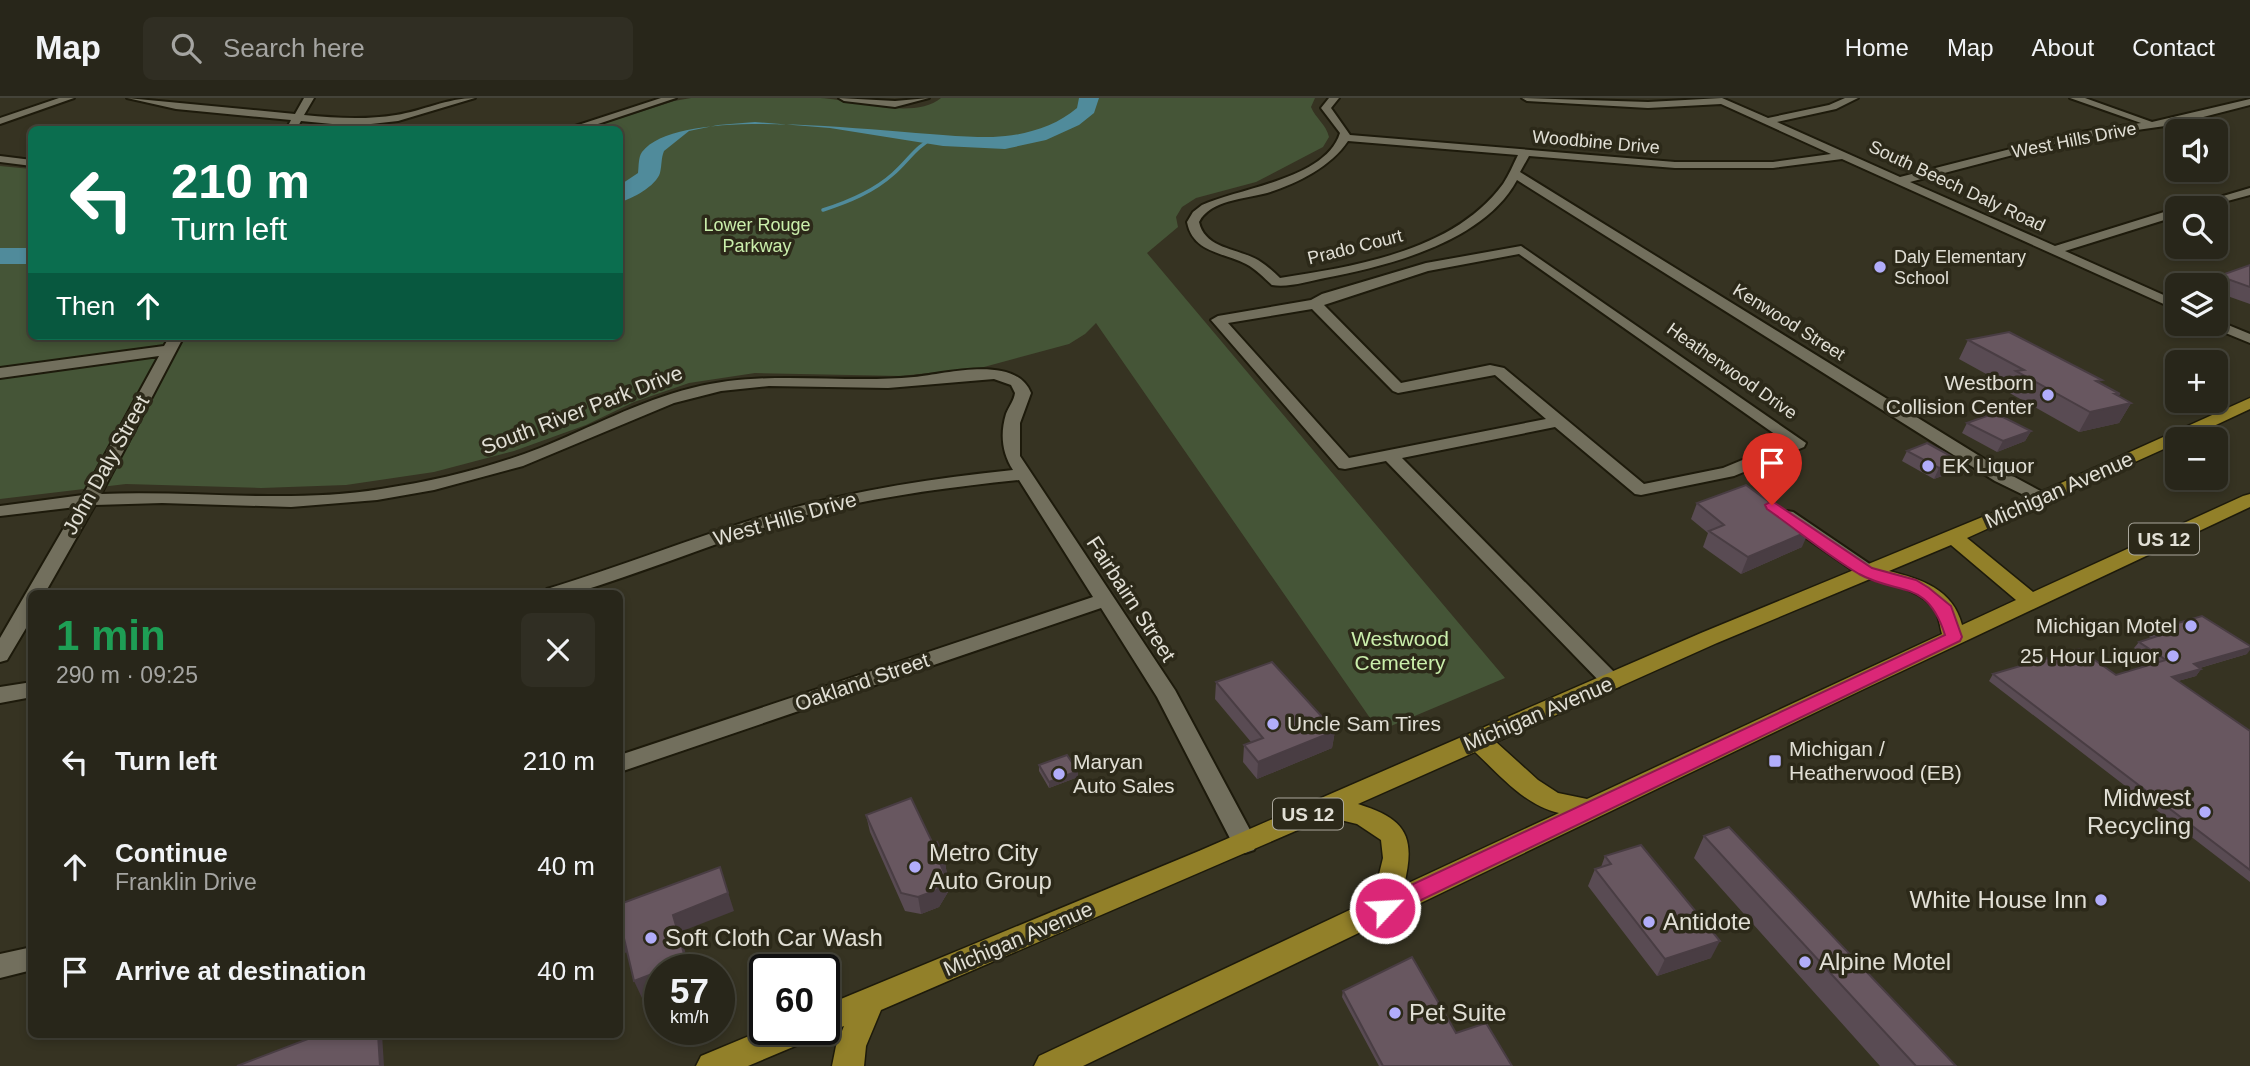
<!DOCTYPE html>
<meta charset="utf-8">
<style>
:root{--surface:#28261a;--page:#302e23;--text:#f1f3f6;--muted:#a5a5a2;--line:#444339}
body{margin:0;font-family:Helvetica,sans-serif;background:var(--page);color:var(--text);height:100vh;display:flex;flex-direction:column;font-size:26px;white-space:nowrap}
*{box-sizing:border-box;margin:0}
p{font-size:23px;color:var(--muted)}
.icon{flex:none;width:38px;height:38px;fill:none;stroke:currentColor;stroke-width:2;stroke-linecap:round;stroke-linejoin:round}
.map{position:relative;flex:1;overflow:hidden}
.sheet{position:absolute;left:28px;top:492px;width:595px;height:448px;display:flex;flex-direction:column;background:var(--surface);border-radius:10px;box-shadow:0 4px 10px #0003,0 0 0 2px var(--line)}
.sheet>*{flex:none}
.banner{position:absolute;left:28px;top:28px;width:595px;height:214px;border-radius:10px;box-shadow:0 4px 10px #0003,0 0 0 2px var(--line);background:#0b6e4f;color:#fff;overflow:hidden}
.buttons{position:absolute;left:2165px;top:21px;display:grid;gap:14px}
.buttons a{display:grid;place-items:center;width:63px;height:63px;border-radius:10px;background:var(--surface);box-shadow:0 4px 10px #0003,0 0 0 2px var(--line);font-size:35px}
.speed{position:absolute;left:644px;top:856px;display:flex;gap:14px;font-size:35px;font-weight:700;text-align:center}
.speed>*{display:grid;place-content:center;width:91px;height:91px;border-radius:50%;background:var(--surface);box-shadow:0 4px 10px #0003,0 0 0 2px var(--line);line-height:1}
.speed small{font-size:18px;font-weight:400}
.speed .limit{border:4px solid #111;border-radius:10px;background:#fff;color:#111}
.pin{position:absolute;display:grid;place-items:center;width:60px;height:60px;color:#fff;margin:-72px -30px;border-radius:50% 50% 50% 0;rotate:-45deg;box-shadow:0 0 7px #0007}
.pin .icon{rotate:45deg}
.me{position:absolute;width:77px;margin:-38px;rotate:65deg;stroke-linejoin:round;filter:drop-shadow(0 0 5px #0008)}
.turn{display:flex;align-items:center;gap:24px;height:147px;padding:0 28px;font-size:32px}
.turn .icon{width:91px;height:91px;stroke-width:2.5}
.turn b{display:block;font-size:49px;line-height:60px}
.then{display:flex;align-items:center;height:66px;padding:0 28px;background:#0003;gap:14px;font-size:26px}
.round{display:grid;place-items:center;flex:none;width:74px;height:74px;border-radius:10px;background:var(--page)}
.head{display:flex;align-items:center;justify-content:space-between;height:119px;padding:0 28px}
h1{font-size:42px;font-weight:700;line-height:52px;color:#1e9e55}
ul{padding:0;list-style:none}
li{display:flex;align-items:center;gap:21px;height:105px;padding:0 28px}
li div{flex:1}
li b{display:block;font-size:26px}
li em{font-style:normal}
header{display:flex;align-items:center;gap:42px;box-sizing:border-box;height:98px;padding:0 35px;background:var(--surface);border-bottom:2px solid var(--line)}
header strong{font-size:33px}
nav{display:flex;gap:38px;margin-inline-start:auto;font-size:24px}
.search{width:490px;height:63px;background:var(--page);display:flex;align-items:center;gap:18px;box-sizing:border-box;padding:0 24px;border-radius:10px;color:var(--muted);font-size:26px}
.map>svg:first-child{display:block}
.green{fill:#455537}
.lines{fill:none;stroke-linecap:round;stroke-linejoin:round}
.stream{stroke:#508b9b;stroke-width:3.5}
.river{fill:#508b9b;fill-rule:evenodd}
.street-casing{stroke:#1d1a0b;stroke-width:4}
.primary-casing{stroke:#1d1a0b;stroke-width:3}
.street{fill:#726f5d;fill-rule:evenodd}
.primary{fill:#928029;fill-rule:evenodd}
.wall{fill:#594b53}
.shaded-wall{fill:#493d43}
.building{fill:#685760;stroke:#493d43;stroke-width:2}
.route{fill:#db2777;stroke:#8e194d;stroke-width:2}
.poi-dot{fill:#b1adfa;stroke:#2c2919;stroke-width:2.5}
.labels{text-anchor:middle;stroke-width:7;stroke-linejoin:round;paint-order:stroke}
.far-street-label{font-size:18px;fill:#e1dfd5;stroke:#2c2919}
.far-park-label{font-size:18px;fill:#caeeab;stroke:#2c2919}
.far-poi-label{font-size:18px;fill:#e1dfd5;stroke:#2c2919;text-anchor:start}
.shield{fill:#2c2919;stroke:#aba89d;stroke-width:2}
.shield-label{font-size:19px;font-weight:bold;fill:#e1dfd5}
.poi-label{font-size:21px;fill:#e1dfd5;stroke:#2c2919;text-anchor:start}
.street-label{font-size:21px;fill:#e1dfd5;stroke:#2c2919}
.park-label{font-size:21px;fill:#caeeab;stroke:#2c2919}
.near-poi-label{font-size:24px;fill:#e1dfd5;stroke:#2c2919;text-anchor:start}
</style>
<header>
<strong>Map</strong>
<div class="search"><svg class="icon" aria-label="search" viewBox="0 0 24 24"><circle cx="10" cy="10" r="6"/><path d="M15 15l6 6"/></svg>Search here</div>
<nav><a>Home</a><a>Map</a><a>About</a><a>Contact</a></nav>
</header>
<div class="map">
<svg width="2250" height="968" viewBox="0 0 2250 968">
<rect width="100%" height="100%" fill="#363322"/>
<path class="green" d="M691,0c43,0 86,0 129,0 32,1 93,23 121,0h374l-4,9c5,12 15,17 18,30l-6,10 -67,35 -60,16 -14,9 -6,10 2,10 -31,26 358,425 -126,53 -283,-408 -11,11 -16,10 -85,23 -83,9 -146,-3 -66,10 -55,19 -48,23 -72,26 -80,21 -88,13 -85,3 -135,-4 -126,15v-333l31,3 1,167h588v-206l-33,-1 87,-28z"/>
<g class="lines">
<path class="stream" d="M823,112c25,-8 50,-18 70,-36 15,-13 23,-28 42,-37"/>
<path class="river" d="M1079,0h20l-5,15 -15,12 -33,15 -41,9 -62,-3 -113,-18 -75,-6 -37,3 -29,6 -25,20c-3,7 -2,14 -4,22 -4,13 -28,26 -40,29v-17l18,-12c1,-7 0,-15 4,-21 42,-54 275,-13 351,-15 30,-1 62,-10 84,-29z
M0,150h32v16h-32z"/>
<defs>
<path id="street" d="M59,0h15l-74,26v-6z
M127,0l168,16 9,-16h10l-10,17c32,3 61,5 92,0 27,-4 51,-17 79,-17l-77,23 -45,5 -52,-5 -5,9 -9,-2 4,-8 -115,-11z
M661,0h15l-96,32h-17z
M839,0l56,3 34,-3 -34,9 -51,-6z
M1329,0h10l-8,10 19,27 325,27h98l58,-8 -110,-50 -73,4 -121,-7 -5,-3 126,4 74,-4 46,20 61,-13 16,-7h13l-22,11 -59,13 123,55 174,-44 67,-10 -71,-25h15l67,24 98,-23v6l-78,20 -98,14 -164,43 145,64 122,-38v8l-112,35 112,50v9l-335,-151 -69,9h-98l-146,-12 -9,16 487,301 41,22 3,4 -3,4 -6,1 -47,-23 -478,-301c-33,62 -129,86 -192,98 -15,3 -37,10 -53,7 -8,-7 -16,-16 -26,-21 -23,-12 -53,-11 -59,-42l6,-10 9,-7c37,-17 124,-26 138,-72l-19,-25zM1348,43l170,14c-5,10 -9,20 -15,29 -49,67 -147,82 -223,94 -7,-7 -14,-13 -22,-18 -21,-12 -53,-11 -59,-38 11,-22 46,-23 68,-29 29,-9 64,-26 81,-52z
M0,58l32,4v6l-32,-4z
M2250,90v7l-49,13h-18z
M1521,148l285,197 -2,4 -70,29 -93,19 -6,-1 -80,-67 -153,31 217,219 4,5 -4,5 -7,2 -7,-2 -219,-226 -41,8 -6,-1 -128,-148 7,-4 93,-16 11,-6 104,-31zM1519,156l267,188 -63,26 -79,16 -140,-116 -14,-3 -89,18 -77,-78 104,-34zM1312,211l81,82 5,2 97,-18 51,44 -197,39 -121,-135z
M2216,222l34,14v9l-39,-16 -2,-3h7z
M170,238h14l-83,158c94,-4 187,10 280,-5 54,-8 108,-21 159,-41 50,-20 99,-47 152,-60 74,-19 147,-4 222,-11 31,-3 102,-23 117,16l-11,30v33l155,234 82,153 -3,7 -9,3 -9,-3 -79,-153 -56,-89 -481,164v-17l473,-158 -74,-117c-76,8 -153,18 -227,39 -73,22 -144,52 -217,74h-31l3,-4c79,-24 155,-55 234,-78 76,-21 153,-33 232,-41 -11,-17 -13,-36 -7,-56 3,-8 8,-13 9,-21l-4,-8 -17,-6 -106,9 -119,-2 -48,5 -47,12 -151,63 -89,24 -57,10 -86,7 -129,-4 -67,2 -50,88h-13v25l-25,42 -7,2v-24l76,-131 -76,9v-10l83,-11 76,-139 -159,22v-10l164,-22z
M1787,413l6,1 81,55 3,4 -3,4h-14l-79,-55 -3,-4z
M32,584v15l-32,6v-16z
M32,849v23l-32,8v-24z"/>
<path id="primary" d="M2250,300v11l-64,30h-9v4l-210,95 66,54 210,-96 7,-2v13l-386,182 -781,377h-49l5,-10 334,-157 10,-41 -2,-18 -24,-16 -29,-7 -447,193 -15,36 -2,20h-32l4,-20 8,-20 -20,8 -8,-3 -4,8 -64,27h-52l5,-10 65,-27h58v-23l375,-155 502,-218 313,-129zM1951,447l65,55 -54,25c-9,-36 -41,-46 -73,-54zM1870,481c21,5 55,12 66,33 3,6 4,15 6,22l-355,165 -29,-6 -20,-13 -42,-38 221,-99zM1475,654c25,23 49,53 84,61l-155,72c12,-49 2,-66 -46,-81z"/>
</defs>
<use href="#street" class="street-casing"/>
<use href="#primary" class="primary-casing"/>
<use href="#street" class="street"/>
<use href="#primary" class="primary"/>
</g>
<path class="wall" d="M2250,167v39l-34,-12v-7h-3l6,-9z
M1968,242l132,43 18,13 13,7 -12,20 -40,9 -73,-41 2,-5 -49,-27z
M1967,325l64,8 -6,10 -28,11 -35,-19z
M1907,353l53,10 -5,10 -21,8 -32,-18z
M1697,405l105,44 -61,27 -38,-27 5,-14 -17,-14z
M2153,532l94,24 -47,14 1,1 -5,7 -18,5 72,50v151l-261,-201 4,-7 123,1 40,-12 -22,-15 5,-6 12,-4 -2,-1z
M1216,584l119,49 -3,17 -75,31 -14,-17 1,-17 7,-3 -36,-43z
M1039,667l39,6v6l-29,11 -10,-17z
M866,717l67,29 11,13 3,17 -2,2 3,16 -9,15 -18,7 -16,-3 -35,-79z
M1704,738l252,230h-76l-186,-208z
M1605,758l106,102 -54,18 -69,-90 7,-17 6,-2z
M1343,893l113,42 56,33h-133l-37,-69z"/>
<path class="shaded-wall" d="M2115,296h5l-8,13 19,-4 -12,20 -40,9 11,-20z
M2031,333l-6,10 -28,11 6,-11z
M1960,363l-5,10 -21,8 5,-11z
M1809,433l-7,16 -61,27 7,-17z
M2250,550v2l-3,4 -58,17 5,-7z
M2201,571l-5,7 -29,8 5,-7z
M1335,633l-3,17 -75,31 1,-17z
M1078,673v6l-29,11v-6z
M944,759l3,17 -2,2 3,16 -9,15 -18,7 -3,-17z
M720,769l14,44 -54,21 10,38h-26l9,-55z
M623,836l7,17 -10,4v-20z
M1720,843l-9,17 -54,18 8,-17z
M660,873v20l-18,7 -8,-17z
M378,936h4l2,32h-4z"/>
<path class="building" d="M2250,167v22l-31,-11z
M2009,234l93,48 -6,1 24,13h-5l16,9 -41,9 -74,-41 8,-1 -56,-30z
M1995,315l36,18 -28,10 -36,-18z
M1927,345l33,18 -21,7 -32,-17z
M1746,387l63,46 -61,26 -39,-26 15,-6 -27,-22z
M2202,518l48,30v2l-56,16 7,5 -29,8 78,54v139l-257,-196 86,-25 37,26 50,-15 -27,-18 22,-7 -8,-5z
M1272,564l63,69 -77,31 -14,-17 19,-7 -47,-56z
M1067,657l11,16 -29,11 -10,-17z
M911,700l22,46 4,-2 7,15 -4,6 5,12 -8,15 -19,7 -17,-4 -35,-78z
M1729,729l227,239h-40l-212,-230z
M1641,747l79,96 -55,18 -70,-90 16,-5 -6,-8z
M720,769l8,26 -55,22 13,46 -22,9h-4v1l-26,10 -11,-47 -3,1v-31z
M1412,859l44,76 30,-10 26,43h-129l-40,-75z
M321,936h57l2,32h-143z"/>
<path class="route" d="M1772,403l100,67 44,12 13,8 22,18 11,31 -2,4 -568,273 -7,2 -8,-2 -3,-6 3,-7 568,-266c-18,-57 -46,-39 -86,-61 -32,-19 -62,-44 -92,-65l-2,-4z"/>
<g class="poi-dot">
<circle cx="1880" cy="169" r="7"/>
<circle cx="2048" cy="297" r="7"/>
<circle cx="1928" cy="368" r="7"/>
<circle cx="2191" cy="528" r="7"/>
<circle cx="2173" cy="558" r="7"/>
<circle cx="1273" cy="626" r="7"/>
<rect x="1768" y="656" width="14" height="14" rx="3.5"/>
<circle cx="1059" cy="676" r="7"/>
<circle cx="2205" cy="714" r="7"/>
<circle cx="915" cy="769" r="7"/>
<circle cx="2101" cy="802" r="7"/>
<circle cx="1649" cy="824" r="7"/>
<circle cx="651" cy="840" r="7"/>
<circle cx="1805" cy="864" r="7"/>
<circle cx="1395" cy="915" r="7"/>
</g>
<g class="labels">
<g class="far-street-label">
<text transform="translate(2074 42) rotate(-11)" y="6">West Hills Drive</text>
<text transform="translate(1596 44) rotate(5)" y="6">Woodbine Drive</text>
<text transform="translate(1957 88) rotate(25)" y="6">South Beech Daly Road</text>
<text transform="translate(1355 149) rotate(-14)" y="6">Prado Court</text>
<text transform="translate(1789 224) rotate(32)" y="6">Kenwood Street</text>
<text transform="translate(1732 273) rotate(35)" y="6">Heatherwood Drive</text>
</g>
<g class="far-park-label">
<text x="757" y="133">Lower Rouge<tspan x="757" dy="21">Parkway</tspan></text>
</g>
<g class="far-poi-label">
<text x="1894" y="165">Daly Elementary<tspan x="1894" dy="21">School</tspan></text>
</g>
<g class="shield">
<rect x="2129" y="425.5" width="70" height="31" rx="5"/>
<rect x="1273" y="700.5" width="70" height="31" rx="5"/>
</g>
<g class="shield-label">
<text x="2164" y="448">US 12</text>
<text x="1308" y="723">US 12</text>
</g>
<g class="poi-label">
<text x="2034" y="292" text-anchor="end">Westborn<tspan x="2034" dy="24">Collision Center</tspan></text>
<text x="1942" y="375">EK Liquor</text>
<text x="2177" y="535" text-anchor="end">Michigan Motel</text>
<text x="2159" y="565" text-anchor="end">25 Hour Liquor</text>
<text x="1287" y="633">Uncle Sam Tires</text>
<text x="1789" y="658">Michigan /<tspan x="1789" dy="24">Heatherwood (EB)</tspan></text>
<text x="1073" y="671">Maryan<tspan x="1073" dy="24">Auto Sales</tspan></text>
</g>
<g class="street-label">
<text transform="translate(582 312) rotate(-21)" y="7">South River Park Drive</text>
<text transform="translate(106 367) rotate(-61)" y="7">John Daly Street</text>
<text transform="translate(2059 392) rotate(-24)" y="7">Michigan Avenue</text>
<text transform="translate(785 421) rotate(-16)" y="7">West Hills Drive</text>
<text transform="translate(1131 501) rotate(57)" y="7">Fairbairn Street</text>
<text transform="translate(862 584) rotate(-19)" y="7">Oakland Street</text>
<text transform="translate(1538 616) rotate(-23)" y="7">Michigan Avenue</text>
<text transform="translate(1018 841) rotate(-23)" y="7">Michigan Avenue</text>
</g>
<g class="park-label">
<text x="1400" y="548">Westwood<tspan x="1400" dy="24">Cemetery</tspan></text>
</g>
<g class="near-poi-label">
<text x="2191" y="708" text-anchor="end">Midwest<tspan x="2191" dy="28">Recycling</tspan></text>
<text x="929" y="763">Metro City<tspan x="929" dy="28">Auto Group</tspan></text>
<text x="2087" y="810" text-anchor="end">White House Inn</text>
<text x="1663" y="832">Antidote</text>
<text x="665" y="848">Soft Cloth Car Wash</text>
<text x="1819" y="872">Alpine Motel</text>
<text x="1409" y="923">Pet Suite</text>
</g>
</g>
</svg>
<div class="buttons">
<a><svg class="icon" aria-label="sound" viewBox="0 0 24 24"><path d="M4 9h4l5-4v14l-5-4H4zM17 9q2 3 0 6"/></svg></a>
<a><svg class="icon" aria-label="search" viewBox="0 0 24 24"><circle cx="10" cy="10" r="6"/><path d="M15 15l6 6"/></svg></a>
<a><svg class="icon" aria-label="layers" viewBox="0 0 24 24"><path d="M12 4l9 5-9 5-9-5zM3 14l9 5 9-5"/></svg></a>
<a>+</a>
<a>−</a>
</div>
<div class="speed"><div>57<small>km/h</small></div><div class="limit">60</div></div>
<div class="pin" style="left:1772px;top:407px;background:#d93025"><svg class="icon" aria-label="arrive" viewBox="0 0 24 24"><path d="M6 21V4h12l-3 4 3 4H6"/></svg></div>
<svg class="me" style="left:1385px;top:810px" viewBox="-20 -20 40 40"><circle r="17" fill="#db2777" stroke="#fff" stroke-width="3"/><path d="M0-11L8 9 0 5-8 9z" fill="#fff"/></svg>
<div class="banner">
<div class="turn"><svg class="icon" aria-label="left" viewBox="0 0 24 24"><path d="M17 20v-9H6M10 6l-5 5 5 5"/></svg><div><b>210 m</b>Turn left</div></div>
<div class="then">Then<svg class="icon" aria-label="ahead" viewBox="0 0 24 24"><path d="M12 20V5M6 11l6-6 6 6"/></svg></div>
</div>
<section class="sheet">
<div class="head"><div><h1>1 min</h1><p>290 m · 09:25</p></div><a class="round"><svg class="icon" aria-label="close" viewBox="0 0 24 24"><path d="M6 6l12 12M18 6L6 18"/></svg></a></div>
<ul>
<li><svg class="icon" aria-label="left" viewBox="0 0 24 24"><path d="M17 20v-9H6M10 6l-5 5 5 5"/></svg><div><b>Turn left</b></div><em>210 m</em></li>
<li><svg class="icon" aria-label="ahead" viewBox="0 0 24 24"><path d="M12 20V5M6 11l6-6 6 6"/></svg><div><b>Continue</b><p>Franklin Drive</p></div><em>40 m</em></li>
<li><svg class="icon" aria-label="arrive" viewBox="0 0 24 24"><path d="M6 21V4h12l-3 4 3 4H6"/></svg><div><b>Arrive at destination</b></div><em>40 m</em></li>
</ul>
</section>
</div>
